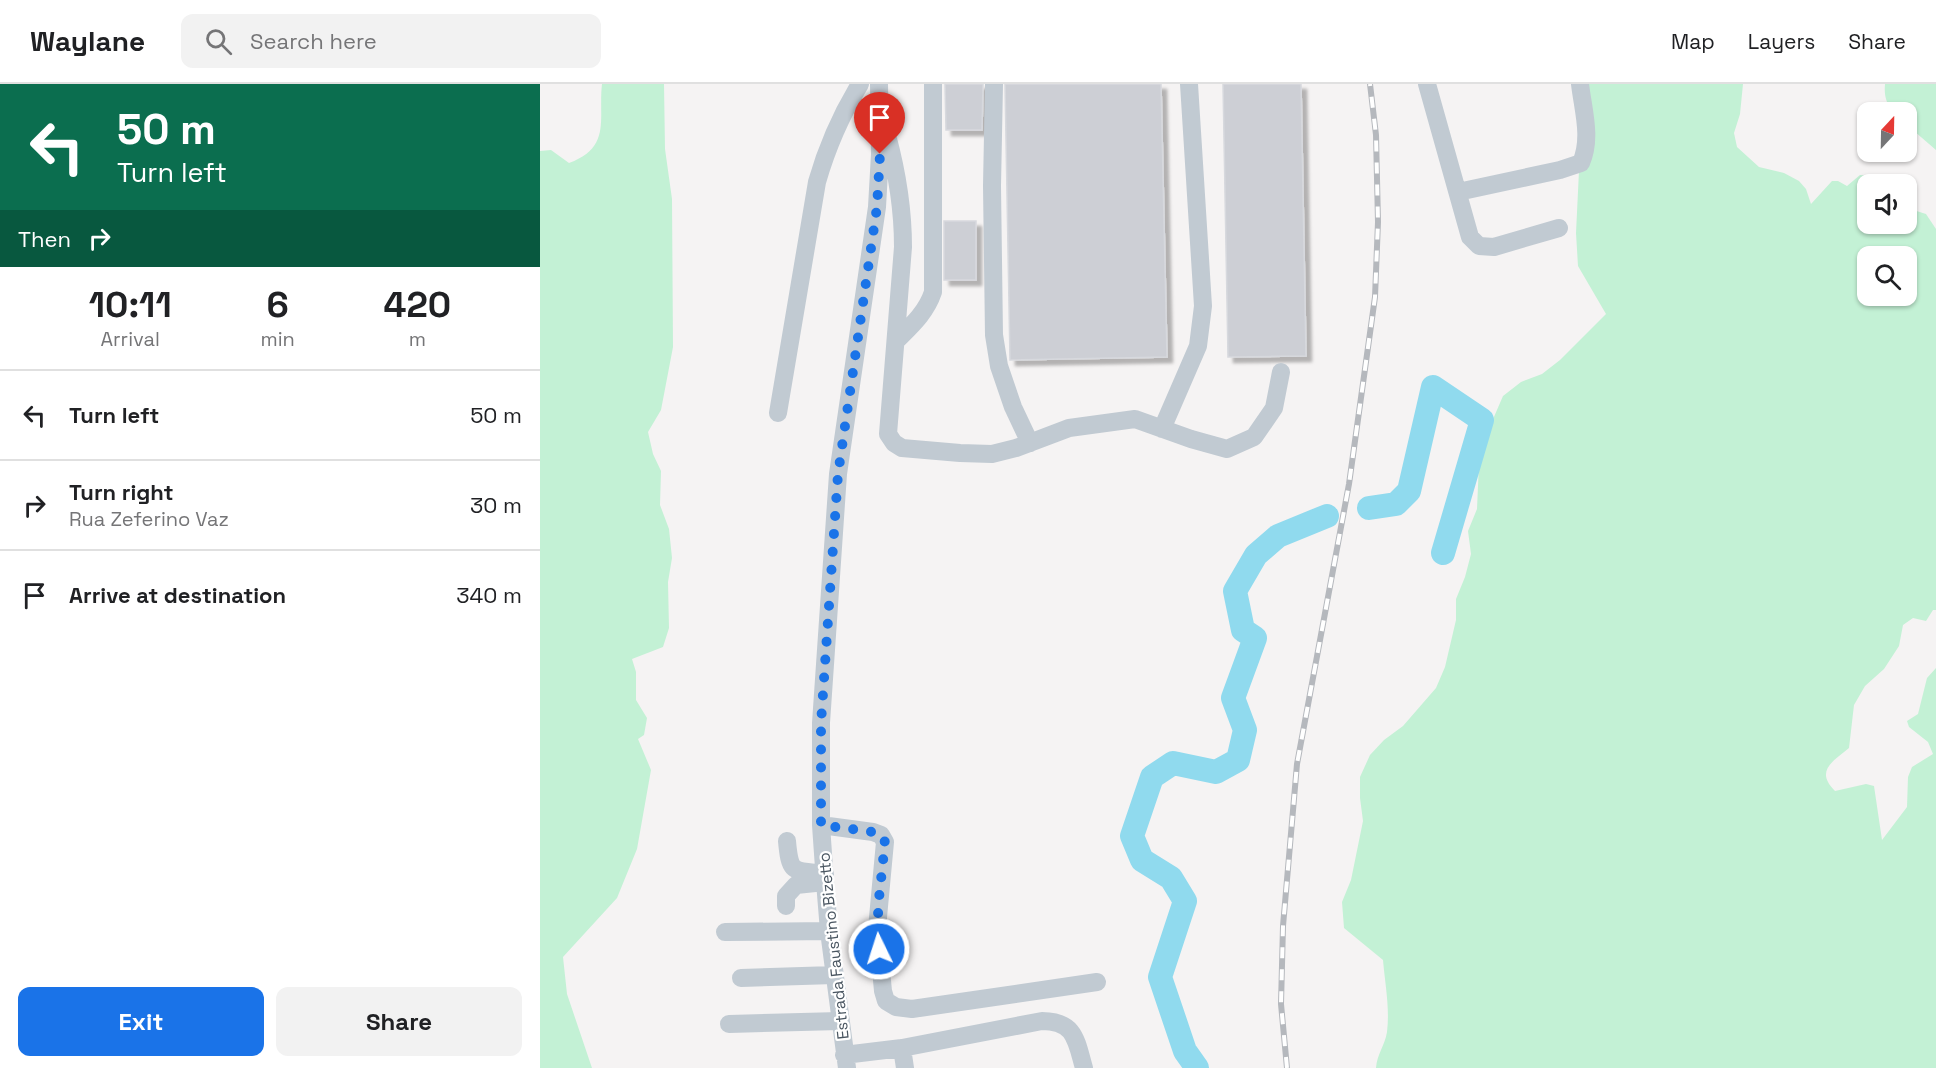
<!DOCTYPE html>
<style>
:root{--surface:#fff;--page:#f2f2f2;--text:#202124;--muted:#757577;--line:#e0e0e0;--accent:#1a73e8}
body{margin:0;font-family:"Space Grotesk",sans-serif;background:var(--page);color:var(--text);height:100vh;display:flex;flex-direction:column;font-size:22px;white-space:nowrap}
*{box-sizing:border-box;margin:0}
p{font-size:20px;color:var(--muted)}
.icon{flex:none;width:33px;height:33px;fill:none;stroke:currentColor;stroke-width:2;stroke-linecap:round;stroke-linejoin:round}
.map{position:relative;flex:1;overflow:hidden}
.side{display:flex;flex-direction:column;background:var(--surface);width:540px}
.side>*{flex:none}
.top-card{background:#0b6e4f;color:#fff;overflow:hidden}
.needle{width:39px;rotate:22deg}
.tools{position:absolute;left:1317px;top:18px;display:grid;gap:12px}
.tools a{display:grid;place-items:center;width:60px;height:60px;border-radius:12px;background:var(--surface);box-shadow:0 2px 4px #0004;font-size:30px}
.pin{position:absolute;display:grid;place-items:center;width:51px;height:51px;color:#fff;margin:-62px -26px;border-radius:50% 50% 50% 0;rotate:-45deg;box-shadow:0 0 6px #0007}
.pin .icon{rotate:45deg}
.me{position:absolute;width:66px;margin:-33px;rotate:356deg;stroke-linejoin:round;filter:drop-shadow(0 0 4px #0008)}
.turn{display:flex;align-items:center;gap:21px;height:126px;padding:0 18px;font-size:27px}
.turn .icon{width:78px;height:78px;stroke-width:2.5}
.turn b{display:block;font-size:42px;line-height:51px}
.then{display:flex;align-items:center;height:57px;padding:0 18px;background:#0003;gap:12px;font-size:22px}
.eta{display:flex;justify-content:space-evenly;align-items:center;height:102px;text-align:center}
.eta b{font-size:36px;font-weight:700;line-height:42px}
.cta{display:flex;gap:12px;margin-top:auto;padding:12px 18px}
.cta a{flex:1;height:69px;border-radius:12px;background:var(--accent);color:#fff;font-size:24px;font-weight:700;line-height:69px;text-align:center}
.cta a+a{background:var(--page);color:var(--text)}
ul{padding:0;list-style:none}
li{display:flex;align-items:center;gap:18px;height:90px;padding:0 18px;border-top:2px solid var(--line)}
li div{flex:1}
li b{display:block;font-size:22px}
li em{font-style:normal}
header{display:flex;align-items:center;gap:36px;box-sizing:border-box;height:84px;padding:0 30px;background:var(--surface);border-bottom:2px solid var(--line)}
header strong{font-size:28px}
nav{display:flex;gap:33px;margin-inline-start:auto;font-size:21px}
.search{width:420px;height:54px;background:var(--page);display:flex;align-items:center;gap:15px;box-sizing:border-box;padding:0 21px;border-radius:12px;color:var(--muted);font-size:22px}
main{display:flex;flex:1;min-height:0}
.map>svg:first-child{display:block}
.green{fill:#c3f1d5;fill-rule:evenodd}
.lines{fill:none;stroke-linecap:round;stroke-linejoin:round}
.river{stroke:#90daee;stroke-width:24}
.building{fill:#cdcfd5;stroke:#d7d9de;stroke-width:1.5;filter:url(#shadow)}
.minor{stroke:#c1cad2;stroke-width:18}
.rail-casing{stroke:#b5b8bd;stroke-width:6}
.rail{stroke:#fff;stroke-width:4;stroke-dasharray:11;stroke-linecap:butt}
.route{stroke:#1a73e8;stroke-width:10;stroke-dasharray:0 18}
.labels{text-anchor:middle;stroke-width:4.5;stroke-linejoin:round;paint-order:stroke}
.street-label{font-size:16px;fill:#4a5661;stroke:#fff}
</style>
<header>
<strong>Waylane</strong>
<div class="search"><svg class="icon" aria-label="search" viewBox="0 0 24 24"><circle cx="10" cy="10" r="6"/><path d="M15 15l6 6"/></svg>Search here</div>
<nav><a>Map</a><a>Layers</a><a>Share</a></nav>
</header>
<main>
<section class="side">
<div class="top-card">
<div class="turn"><svg class="icon" aria-label="left" viewBox="0 0 24 24"><path d="M17 20v-9H6M10 6l-5 5 5 5"/></svg><div><b>50 m</b>Turn left</div></div>
<div class="then">Then<svg class="icon" aria-label="right" viewBox="0 0 24 24"><path d="M7 20v-9h11M14 6l5 5-5 5"/></svg></div>
</div>
<div class="eta">
<div><b>10:11</b><p>Arrival</p></div>
<div><b>6</b><p>min</p></div>
<div><b>420</b><p>m</p></div>
</div>
<ul>
<li><svg class="icon" aria-label="left" viewBox="0 0 24 24"><path d="M17 20v-9H6M10 6l-5 5 5 5"/></svg><div><b>Turn left</b></div><em>50 m</em></li>
<li><svg class="icon" aria-label="right" viewBox="0 0 24 24"><path d="M7 20v-9h11M14 6l5 5-5 5"/></svg><div><b>Turn right</b><p>Rua Zeferino Vaz</p></div><em>30 m</em></li>
<li><svg class="icon" aria-label="arrive" viewBox="0 0 24 24"><path d="M6 21V4h12l-3 4 3 4H6"/></svg><div><b>Arrive at destination</b></div><em>340 m</em></li>
</ul>
<div class="cta"><a>Exit</a><a>Share</a></div>
</section>
<div class="map">
<svg width="1396" height="984" viewBox="0 0 1396 984">
<defs>
<filter id="shadow"><feDropShadow dx="5.5" dy="5.5" stdDeviation="1.5" flood-color="#0004"/></filter>
</defs>
<rect width="100%" height="100%" fill="#f5f3f3"/>
<path class="green" d="M62,0h62l1,65 7,50 1,148 -12,63 -13,22 5,22 8,17 -1,34 9,24 3,29 -4,24 1,46 -6,19 -31,12 4,13v28l11,18 -3,17 -6,4 13,31 -14,79 -20,49 -54,59 4,37 25,74h-52v-917l11,-1 18,13c43,-16 29,-44 33,-79z
M1033,0h170l-3,30 -6,19 3,14 22,20 25,6 15,8 7,8 5,15 21,-23h6l9,5 13,-11 13,1 9,8h5h-19v40h38l1,-16 19,6 10,15v381h-3l-7,11 -13,-3 -10,7 -4,21 -15,23 -19,17 -11,19 -5,43c-17,14 -34,23 -14,43l31,-7 8,2 8,54 25,-33 1,-30 4,-10 21,-13 -5,-12 -19,-15 -2,-6 11,-7 9,-36 9,-10v400h-560c1,-14 9,-23 11,-36 3,-24 -2,-48 -4,-72l-39,-32 -2,-26 9,-22 12,-59 -3,-23v-21l10,-22 14,-15 19,-14 33,-38 9,-21 11,-47v-21l9,-22 6,-23 -3,-23 9,-22 2,-46 5,-23 19,-44 18,-14 21,-8 18,-14 46,-46 -28,-48 -2,-33 5,-104zM1328,172h38v40h-38z
M1345,0h51v66l-29,-25 -1,-13h-13c-7,-9 -9,-16 -8,-28z"/>
<g class="lines">
<path class="river" d="M829,424l27,-4 13,-13 24,-104 49,33 -39,133
M657,984l-12,-17 -25,-74 25,-76 -14,-23 -29,-18 -10,-24 20,-59 21,-14 43,9 22,-12 7,-30 -12,-32 22,-60 -12,-8 -8,-39 21,-36 22,-19 49,-20"/>
</g>
<path class="building" d="M405,0h38l-1,46h-36z
M465,0h156l6,273 -157,3z
M683,0h78l5,272 -78,1z
M404,137h32v59h-32z"/>
<g class="lines">
<path class="minor" d="M454,0l-2,102 2,149 5,31 14,41 17,36
M887,0l43,153 9,9 15,1 65,-19
M347,51c10,37 16,74 16,112l-15,187 6,9 8,5 58,5 32,1 24,-6 53,-20 66,-9 56,20 36,10 27,-12 20,-29 7,-36
M918,108l102,-22 21,-7c11,-25 2,-53 -1,-79
M356,257c15,-15 30,-28 37,-49v-208
M238,329l39,-231c10,-35 24,-67 43,-98
M622,345l36,-83 5,-40 -14,-222
M281,741l52,7 8,3 4,7 -8,86 6,63 3,10 10,6 16,2 185,-27
M247,757c3,34 6,29 38,33
M246,822v-10l10,-11 29,-3
M185,848l104,-1
M201,894l93,-3
M189,940l111,-3
M362,964l3,20
M304,971l58,-7 140,-27c33,0 34,19 42,47
M307,984l-18,-137 -4,-49 -4,-57v-102l17,-249 39,-267 3,-53 -1,-70"/>
<defs>
<path id="rail" d="M747,984l-6,-64 2,-78 14,-162 52,-280 26,-187 3,-75 -2,-87 -6,-51"/>
</defs>
<use href="#rail" class="rail-casing"/>
<use href="#rail" class="rail"/>
</g>
<g class="lines">
<path class="route" d="M339,865l-1,-41 7,-66 -4,-7 -8,-3 -52,-7v-102l17,-249 39,-267 3,-53"/>
</g>
<g class="labels">
<g class="street-label">
<text transform="translate(293 862) rotate(-96)" y="6">Estrada Faustino Bizetto</text>
</g>
</g>
</svg>
<div class="tools">
<a><svg class="needle" viewBox="-14 -14 28 28"><path d="M0-13l5 13h-10z" fill="#e53935"/><path d="M0 13l5-13h-10z" fill="#757577"/></svg></a>
<a><svg class="icon" aria-label="sound" viewBox="0 0 24 24"><path d="M4 9h4l5-4v14l-5-4H4zM17 9q2 3 0 6"/></svg></a>
<a><svg class="icon" aria-label="search" viewBox="0 0 24 24"><circle cx="10" cy="10" r="6"/><path d="M15 15l6 6"/></svg></a>
</div>
<div class="pin" style="left:340px;top:70px;background:#d93025"><svg class="icon" aria-label="arrive" viewBox="0 0 24 24"><path d="M6 21V4h12l-3 4 3 4H6"/></svg></div>
<svg class="me" style="left:339px;top:865px" viewBox="-20 -20 40 40"><circle r="17" fill="#1a73e8" stroke="#fff" stroke-width="3"/><path d="M0-11L8 9 0 5-8 9z" fill="#fff"/></svg>
</div>
</main>
